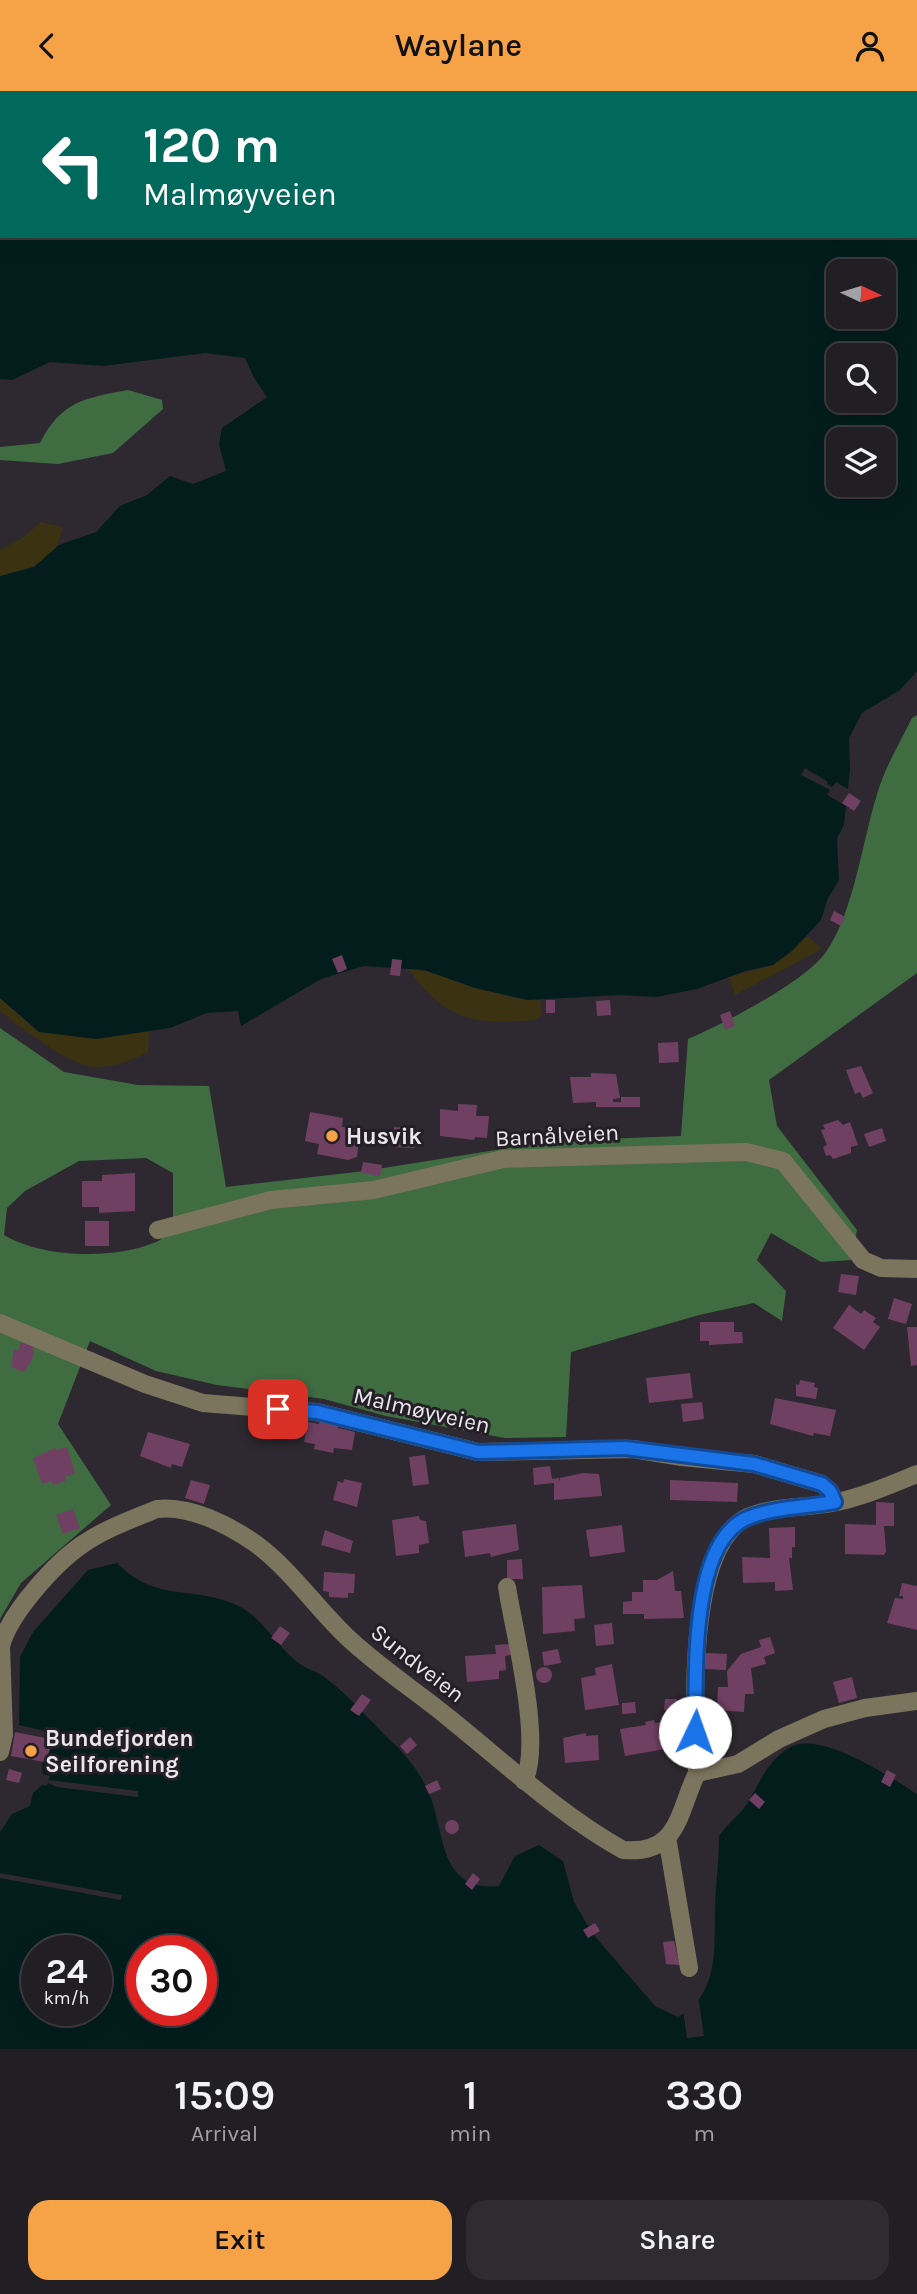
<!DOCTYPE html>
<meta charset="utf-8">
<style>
:root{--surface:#221f24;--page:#2e2c31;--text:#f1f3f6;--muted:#a2a2a6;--line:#3f3d41;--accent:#f6a247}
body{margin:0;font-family:Karla,sans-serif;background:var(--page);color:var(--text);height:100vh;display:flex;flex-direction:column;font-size:26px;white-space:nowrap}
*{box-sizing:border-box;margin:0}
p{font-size:23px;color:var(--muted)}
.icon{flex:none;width:38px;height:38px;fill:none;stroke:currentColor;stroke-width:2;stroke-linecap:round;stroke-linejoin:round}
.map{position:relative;height:1958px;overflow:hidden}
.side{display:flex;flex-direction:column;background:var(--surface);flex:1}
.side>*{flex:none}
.hud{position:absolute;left:0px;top:0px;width:917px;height:147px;box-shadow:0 4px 18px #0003,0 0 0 2px var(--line);background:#00695c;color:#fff;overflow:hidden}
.needle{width:46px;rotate:94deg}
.fabs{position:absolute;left:826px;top:168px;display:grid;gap:14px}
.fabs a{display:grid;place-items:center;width:70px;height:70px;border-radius:14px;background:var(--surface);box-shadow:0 4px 18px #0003,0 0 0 2px var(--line);font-size:35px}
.speed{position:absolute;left:21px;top:1844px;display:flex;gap:14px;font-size:35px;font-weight:700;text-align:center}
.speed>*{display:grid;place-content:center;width:91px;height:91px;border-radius:50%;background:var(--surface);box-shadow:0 4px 18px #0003,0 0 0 2px var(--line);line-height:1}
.speed small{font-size:18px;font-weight:400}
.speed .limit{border:10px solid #d22;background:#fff;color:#111}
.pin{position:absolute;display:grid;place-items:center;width:60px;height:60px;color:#fff;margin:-30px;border-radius:14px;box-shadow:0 4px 10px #0006}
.me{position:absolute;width:77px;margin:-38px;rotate:3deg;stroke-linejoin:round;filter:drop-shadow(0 0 5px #0008)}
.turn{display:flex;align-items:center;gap:24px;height:147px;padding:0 28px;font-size:32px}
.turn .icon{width:91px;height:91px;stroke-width:2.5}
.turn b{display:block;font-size:49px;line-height:60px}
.eta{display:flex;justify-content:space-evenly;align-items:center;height:119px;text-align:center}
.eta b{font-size:42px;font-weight:600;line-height:49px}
.cta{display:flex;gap:14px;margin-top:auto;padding:14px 28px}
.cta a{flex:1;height:80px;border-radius:21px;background:var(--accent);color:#111;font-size:28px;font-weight:600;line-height:80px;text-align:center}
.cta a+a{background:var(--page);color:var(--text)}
header{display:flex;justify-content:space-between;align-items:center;height:91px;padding:0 28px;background:var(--accent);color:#111;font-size:32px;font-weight:600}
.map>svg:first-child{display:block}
.forest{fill:#406c42;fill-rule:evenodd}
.sand{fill:#3a3211}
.water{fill:#031d1d;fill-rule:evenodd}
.pier{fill:#2e2930}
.building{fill:#704063}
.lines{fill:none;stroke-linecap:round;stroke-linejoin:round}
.minor{stroke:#7c755d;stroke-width:18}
.route-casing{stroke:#114b97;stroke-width:18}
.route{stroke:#1a73e8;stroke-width:12}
.poi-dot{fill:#f6a247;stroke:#241f26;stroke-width:2.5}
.labels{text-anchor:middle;stroke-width:6;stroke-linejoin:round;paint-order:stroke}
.street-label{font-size:23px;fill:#eae7ec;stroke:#241f26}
.poi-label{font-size:23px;font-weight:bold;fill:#eae7ec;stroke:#241f26;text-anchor:start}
</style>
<header><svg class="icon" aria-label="back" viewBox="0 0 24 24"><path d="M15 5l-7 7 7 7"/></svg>Waylane<svg class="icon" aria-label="person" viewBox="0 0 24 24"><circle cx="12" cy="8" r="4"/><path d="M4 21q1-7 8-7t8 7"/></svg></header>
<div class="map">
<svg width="917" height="1958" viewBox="0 0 917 1958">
<rect width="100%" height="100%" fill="#2e2930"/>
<path class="forest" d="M128,299l34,10 1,9 -50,44 -55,11 -58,-4v-13l40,-4c21,-42 45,-45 88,-53z
M917,624v258l-148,107 8,46 80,104 -5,30 -31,2 -50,-29 -14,27 29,31 -4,30 -28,-18 -55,12 -128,37 -5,85 -61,1 -119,-22 -62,-17 -107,-14 -61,-14 -66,-30 -32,83 53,81 -90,78 -21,36v-591l64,44 74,13 71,1 17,101 139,-16 187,-30 129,-5 7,-97c35,-15 117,-57 138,-87 29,-41 37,-118 54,-167 8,-23 21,-45 32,-67zM146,1067l27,15v55c-5,5 -11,12 -17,14 -41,18 -114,16 -152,-7l3,-27 18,-17 54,-30z"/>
<path class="sand" d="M41,431l22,5c-7,36 -31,41 -63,49v-26l22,-12z
M808,845l14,13 -87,46 -6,-18 44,-12z
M409,878c44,3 85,32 131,31l2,15 -7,5c-60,5 -91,1 -126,-51z
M0,907l39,34 110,-2 -1,22c-17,9 -33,15 -53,15 -24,-1 -76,-40 -95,-56z"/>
<path class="water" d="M0,0h917v580l-17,19 -38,23 -13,25 1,31 -6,56 -7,13 2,42 -11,18 -7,22 -29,31 -19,14 -28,6 -48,18 -41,8 -36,-2 -92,5 -53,-12 -51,-18 -60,-4 -43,13 -80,47 -3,-15 -31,2 -37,15 -74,11 -57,-7 -39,-34v-422l34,-9 25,-22 37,-13 24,-26 27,-11 23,-19 23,8 33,-13 -7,-27 3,-16 45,-31 -13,-19 -9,-20 -40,-5 -102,13 -53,-4 -38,18 -12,-1v-192l2,49h913v-143h-913l-2,87zM838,180h46v46h-46zM838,264h46v46h-46zM838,348h46v46h-46z
M117,1472c38,38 67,23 112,39 35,12 44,43 71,62 6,5 16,7 23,12 25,18 47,45 69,66 17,16 30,33 39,56 14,40 10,94 68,88l16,-30 24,-11 24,16 11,41 18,31 63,73 23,11c42,-23 36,-70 37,-111 1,-23 4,-46 4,-70 8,-12 21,-21 28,-32 12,-20 21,-44 42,-56 30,-19 101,29 128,46v255h-917v-217l12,-18 18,-8 3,-13 9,-8 5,1 3,-10 -7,-2 -1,-5 3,-38 -26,-6 1,-68 13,-25 55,-62zM37,1860h59v60h-59zM142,1860h59v60h-59z"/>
<path class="pier" d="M805,677l23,14 -1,2 5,3 4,-5 15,9 -2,17 -22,-13 3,-5 -29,-15z
M49,1689l89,11v6l-81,-10 -9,-4z
M0,1782l122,22 -1,5 -121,-22z
M698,1905l6,40 -17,2 -4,-28z"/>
<path class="building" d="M849,702l12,8 -7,10 -12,-8z
M834,820l11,6 -4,9 -11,-6z
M342,864l5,14 -9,4 -6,-14z
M392,868l10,1 -2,16 -10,-1z
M546,909h9v13h-9z
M610,909l1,15 -14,1 -1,-15z
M730,920l5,15 -10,4 -5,-15z
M678,951l1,20 -20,1 -1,-20z
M861,975l12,27 -10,5 -3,-6 -5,2 -9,-24z
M591,982l25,1 4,24 -7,1v3h8v-5h19v10h-44v-5l-23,1 -3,-26h21z
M458,1013l19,1 -1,11h13l-2,22 -12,-1 -1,3 -34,-4v-27l18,2z
M310,1021l33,6 -1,9 18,3 -3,27 -9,3 -31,-6 2,-10 -14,-3z
M838,1029l5,5 7,-3 8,23 -7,2v6l-18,6 -3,-4 -4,1 -3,-9 4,-2 -6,-15 4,-1 -2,-4z
M394,1036l23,2 -2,19 -23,-1z
M882,1037l4,13 -17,6 -5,-13z
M363,1071l19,3 -2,11 -19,-3z
M135,1082v38l-36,2v-6h-17v-26h20v-6z
M85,1130h24v25h-24z
M841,1183l18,2 -3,19 -18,-3z
M894,1207l18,6 -6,20 -18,-5z
M849,1214l12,9 3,-4 12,8 -3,4 7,5 -16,23 -31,-22z
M700,1231h34v10h8l1,11 -34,2v-4h-9z
M907,1236h10v38l-6,1z
M21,1251l13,5 -1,11 -9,14 -13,-5 3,-17 4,1z
M690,1282l3,25 -44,5 -3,-25z
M800,1289l15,3 -1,4 4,1 -2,11 -20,-3v-12l3,1z
M775,1307l61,12 -6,26 -16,-3 -1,3 -43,-12z
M702,1311l2,17 -21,3 -2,-18z
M320,1329l19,4 -1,4 17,4 -3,18 -18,-2 -1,5 -19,-4 1,-5 -11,-2 4,-20 11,2z
M148,1341l42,12 -8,23 -10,-3 -1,4 -31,-12z
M67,1356l8,26 -10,4 1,4 -13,4 -2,-4 -9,3 -9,-26 22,-10 1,2z
M425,1364l4,29 -16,2 -4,-29z
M550,1375l2,13 7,-1v4l1,-4 23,-5 16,1 3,22 -48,4v-17l-20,2 -1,-17z
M344,1388l18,4 -5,24 -24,-7 5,-19 5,2z
M191,1389l19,5 -6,19 -19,-6z
M670,1389l68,3 -1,19 -67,-2z
M876,1411l18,1v23h-10l2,26 -2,3 -39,-1v-30l31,1z
M73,1418l7,19 -17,6 -7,-19z
M419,1425l1,4 6,1 3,22 -10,2v8l-23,3 -4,-36z
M516,1433l3,26 -28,7 -1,-4 -25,4 -3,-26z
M622,1434l3,27 -35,5 -4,-27z
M795,1436v20h-3v11h-3l4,32 -18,1v-9l-32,1 -1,-26 28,1 -1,-30z
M325,1439l28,11 -3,12 -29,-8z
M522,1468l1,20h-16v-19z
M673,1480l2,20h6l3,27 -40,1v-5h-21v-12l9,-1v-9h11v-12h14z
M324,1481l31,2 -1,19h-6v5l-19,-1v-5l-6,-1z
M902,1492l15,3v44l-30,-7 8,-25 8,1v-3h-4z
M582,1494l3,33 -11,1 1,12 -32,3 -1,-47z
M612,1532l2,21 -18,2 -2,-21z
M280,1535l10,7 -9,12 -10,-7z
M770,1546l5,16 -11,4 2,7 -15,4 3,26h-9l-1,18 -27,-2 1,-23h10l-1,-16 14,-17 20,-7 -2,-7z
M510,1553l1,11 -6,1 1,14 -7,1v8l-32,3 -2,-26 31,-2 -1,-9z
M558,1558l3,14 -17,3 -2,-14z
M705,1562l22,1 -1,16 -22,-1z
M612,1573l7,41 -34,5 -4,-32 15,-3 -1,-7z
M536 1584a8 8 0 1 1 16 0a8 8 0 1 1-16 0Z
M852,1586l5,21 -18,5 -6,-21z
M362,1603l9,6 -12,16 -9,-6z
M665,1608h12l-1,12 -12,-1z
M635,1611l1,11 -14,1v-11z
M654,1629l1,3 12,-2 4,27 -46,8 -5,-27 26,-4 -1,-3z
M15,1641l35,7 -2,7 3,1 -6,15 -34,-6z
M586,1642v3l12,-1 1,25 -34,3 -2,-25z
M410,1646l7,8 -10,9 -7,-8z
M9,1678l13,4 -3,10 -13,-3z
M887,1679l9,5 -6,12 -9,-5z
M437,1689l4,9 -12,5 -4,-8z
M755,1702l10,9 -6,7 -10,-9z
M445 1736a7 7 0 1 1 14 0a7 7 0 1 1-14 0Z
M473,1782l7,6 -8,11 -7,-6z
M595,1832l5,8 -12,7 -5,-8z
M674,1850l6,24 -14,-1 -3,-22z"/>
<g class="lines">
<path class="minor" d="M158,1139l113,-30 103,-10 129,-31 243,-7 37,9 80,99 18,8 36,1
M0,1232l145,61 58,19 114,9 161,40 155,-3 49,8 72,7 68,20 8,7 5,11
M507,1496c7,45 36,155 17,194
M0,1661l4,-17 -3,-89c8,-32 54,-83 82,-102 22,-15 49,-25 74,-35 33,-4 72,16 99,35 35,26 58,61 89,91 32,31 70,55 104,83 57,46 110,96 174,132 57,5 55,-39 74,-77l41,-9 41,-25 45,-20 41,-11 52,-7
M697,1682c-3,-59 -11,-227 51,-256 24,-11 58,-9 84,-14 28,-5 58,-18 85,-29
M667,1746l22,131"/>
</g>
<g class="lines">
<defs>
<path id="route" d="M278,1318l39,3 161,40 147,-4 129,16 68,20 8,7 5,11c-27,5 -59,5 -85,15 -62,22 -53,162 -55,215"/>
</defs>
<use href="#route" class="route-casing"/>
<use href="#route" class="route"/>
</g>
<g class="poi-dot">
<circle cx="332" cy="1045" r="7"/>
<circle cx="31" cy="1660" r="7"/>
</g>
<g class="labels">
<g class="street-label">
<text transform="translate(557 1044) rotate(-3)" y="8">Barnålveien</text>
<text transform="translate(422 1319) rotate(13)" y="8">Malmøyveien</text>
<text transform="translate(418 1572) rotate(38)" y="8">Sundveien</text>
</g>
<g class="poi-label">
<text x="346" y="1053">Husvik</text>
<text x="45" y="1655">Bundefjorden<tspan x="45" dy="26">Seilforening</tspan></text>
</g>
</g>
</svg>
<div class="fabs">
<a><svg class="needle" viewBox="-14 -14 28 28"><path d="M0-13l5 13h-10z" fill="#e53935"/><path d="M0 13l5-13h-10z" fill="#a2a2a6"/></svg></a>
<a><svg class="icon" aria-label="search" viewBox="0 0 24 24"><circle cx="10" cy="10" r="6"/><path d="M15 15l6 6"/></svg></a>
<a><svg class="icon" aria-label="layers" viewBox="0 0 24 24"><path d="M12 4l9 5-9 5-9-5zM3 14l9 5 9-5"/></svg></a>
</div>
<div class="speed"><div>24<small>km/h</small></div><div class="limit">30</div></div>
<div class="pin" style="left:278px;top:1318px;background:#d93025"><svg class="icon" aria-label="arrive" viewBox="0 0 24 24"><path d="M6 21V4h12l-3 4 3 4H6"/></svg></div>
<svg class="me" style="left:695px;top:1641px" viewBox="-20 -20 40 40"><circle r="19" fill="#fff"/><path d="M0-13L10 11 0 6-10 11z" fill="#1a73e8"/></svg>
<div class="hud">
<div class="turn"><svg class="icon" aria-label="left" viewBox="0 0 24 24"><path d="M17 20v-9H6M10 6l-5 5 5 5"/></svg><div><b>120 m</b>Malmøyveien</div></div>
</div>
</div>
<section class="side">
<div class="eta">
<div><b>15:09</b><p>Arrival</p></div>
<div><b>1</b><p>min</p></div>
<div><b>330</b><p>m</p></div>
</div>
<div class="cta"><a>Exit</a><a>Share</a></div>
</section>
